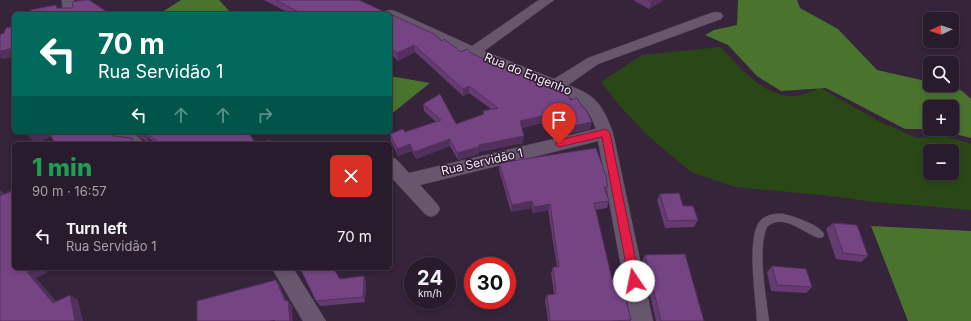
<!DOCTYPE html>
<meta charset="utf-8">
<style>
:root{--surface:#281b2c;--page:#342838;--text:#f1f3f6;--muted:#a5a1a9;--line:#443948}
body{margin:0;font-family:Inter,sans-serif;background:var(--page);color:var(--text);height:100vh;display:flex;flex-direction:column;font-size:15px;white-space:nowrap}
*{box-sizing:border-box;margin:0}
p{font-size:13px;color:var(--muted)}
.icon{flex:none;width:22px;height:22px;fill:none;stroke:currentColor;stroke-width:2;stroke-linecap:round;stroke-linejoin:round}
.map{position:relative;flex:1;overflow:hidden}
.sheet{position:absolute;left:12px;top:142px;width:380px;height:128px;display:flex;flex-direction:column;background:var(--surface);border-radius:6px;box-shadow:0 2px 6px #0003,0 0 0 1px var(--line)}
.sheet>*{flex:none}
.guide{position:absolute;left:12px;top:12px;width:380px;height:122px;border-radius:6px;box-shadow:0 2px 6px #0003,0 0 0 1px var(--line);background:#00695c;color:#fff;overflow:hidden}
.needle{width:26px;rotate:267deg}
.fabs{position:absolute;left:923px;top:12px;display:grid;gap:8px}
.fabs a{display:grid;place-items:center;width:36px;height:36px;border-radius:6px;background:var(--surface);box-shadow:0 2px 6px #0003,0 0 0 1px var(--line);font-size:20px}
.speed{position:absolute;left:404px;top:257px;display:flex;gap:8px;font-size:20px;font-weight:700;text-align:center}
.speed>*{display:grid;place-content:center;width:52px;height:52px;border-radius:50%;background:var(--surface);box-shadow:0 2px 6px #0003,0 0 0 1px var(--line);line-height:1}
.speed small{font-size:10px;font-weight:400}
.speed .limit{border:6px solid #d22;background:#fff;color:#111}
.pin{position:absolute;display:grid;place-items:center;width:34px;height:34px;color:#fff;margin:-41px -17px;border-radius:50% 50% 50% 0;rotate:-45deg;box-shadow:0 0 4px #0007}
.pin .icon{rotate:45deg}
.me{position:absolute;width:44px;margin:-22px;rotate:349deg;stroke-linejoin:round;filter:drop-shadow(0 0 3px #0008)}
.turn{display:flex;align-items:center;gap:14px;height:84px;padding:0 20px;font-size:18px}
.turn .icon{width:52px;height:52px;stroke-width:2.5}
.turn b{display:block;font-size:28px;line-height:34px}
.lanes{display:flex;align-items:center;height:38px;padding:0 20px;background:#0003;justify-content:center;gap:20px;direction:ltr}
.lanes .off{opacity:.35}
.round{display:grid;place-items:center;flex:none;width:42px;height:42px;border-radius:6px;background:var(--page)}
.headline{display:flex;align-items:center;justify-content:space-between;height:68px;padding:0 20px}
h1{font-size:24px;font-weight:800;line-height:30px;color:#1e9e55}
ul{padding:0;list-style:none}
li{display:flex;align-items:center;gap:12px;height:52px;padding:0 20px}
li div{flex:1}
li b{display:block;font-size:15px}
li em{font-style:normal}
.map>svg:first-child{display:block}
.green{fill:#2a4815;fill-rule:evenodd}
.forest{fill:#4a732e;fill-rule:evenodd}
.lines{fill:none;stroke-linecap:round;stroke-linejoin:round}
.lane-casing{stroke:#514354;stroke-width:1}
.street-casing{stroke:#514354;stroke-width:1}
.lane{fill:#68566e;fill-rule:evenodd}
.street{fill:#68566e;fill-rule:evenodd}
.wall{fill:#653b71}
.shaded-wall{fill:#52305c}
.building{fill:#754583;stroke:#52305c}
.route{fill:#e11d48;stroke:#92132f}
.labels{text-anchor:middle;stroke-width:3;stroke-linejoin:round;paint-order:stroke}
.street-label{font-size:12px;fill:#f7ecfa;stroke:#2b1b2f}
</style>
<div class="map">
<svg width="971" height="321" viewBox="0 0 971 321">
<rect width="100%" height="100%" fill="#35243a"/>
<path class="green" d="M720,47c20,20 42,49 73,49 8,0 19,-5 27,-8l64,36 34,14 26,-2 27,8v66l-96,-8 -53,-7 -87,-8 -44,-15 -44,-37 -28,-30 -18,-23 41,-27zM930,151h22v22h-22z"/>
<path class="forest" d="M181,0h38l13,14h-73z
M738,0h59l3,8 38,21 39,41 53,12v3c21,0 26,-1 41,14v39l-36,-9h-30l-79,-41 -45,3 -24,-15 -29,-31 -23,-10 9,-5 23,-5zM930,107h22v22h-22z
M390,76l40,7 -40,32z
M871,226l100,5v90h-63z"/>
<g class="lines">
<defs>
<path id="lane" d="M783,214c10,2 37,11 41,20l-1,3 -4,1c-16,-5 -36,-26 -52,-11 -10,22 -1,70 2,94h-12c-1,-22 -11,-83 3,-100 5,-6 16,-8 23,-7z"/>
<path id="street" d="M62,0h12l3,14h-14z
M539,0h15l-70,51 70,28 34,-21 123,-45 5,-1 5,1 2,3 -2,3 -123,45 -30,21c29,11 34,19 45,48l40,188h-22l-33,-180 -178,44 17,19 3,5 -3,5 -6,3 -6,-3 -35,-38v-19l6,2 13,14 187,-44c-6,-17 -10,-21 -25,-31l-115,-48 -66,-31v-5h-7l2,-3 5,-1 5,1 77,35z
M111,132c13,0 26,-1 33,12 -13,0 -26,1 -33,-12z
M272,268h21l33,53h-23z"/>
</defs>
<use href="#lane" class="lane-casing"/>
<use href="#street" class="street-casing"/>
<use href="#lane" class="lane"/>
<use href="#street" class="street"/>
</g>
<path class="wall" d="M264,0h95l30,14h-98z
M633,0h30l-1,1 -13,8z
M390,14l52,27 19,11 12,2 117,75 -37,8 -3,-8 -6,1 -3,-7 -19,5 1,15 -44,9v2l-21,6 -8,-14 -34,13 -4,-8 -14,5 -7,-15 -1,-7 15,-2 31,-10 -12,-11 -1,-7 33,20 27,-9v-4l8,-2 -22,-16 -6,3 -48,-44 -17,9 -5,-5 -3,1z
M131,132h117l8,12h-99l-10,-7 4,7z
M499,163l109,24 -2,6 3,8 -2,7 -12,2 17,69 19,41 -1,1h-82l-3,-21 2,-5 7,-1 -3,-21 2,-6h4l-9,-57 -15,3 -1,-5 -21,4 -12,-42z
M660,194l38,26 -4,7 -29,1 -8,-28z
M833,223l35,33 -7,6 -25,-3 -10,-30z
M645,255l59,66h-48l-14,-60z
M772,266l40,21 -6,6 -35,-2 -4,-19z
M364,276l2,6 -1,20 -45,4 -4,-5 24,-22z"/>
<path class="shaded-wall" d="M654,0h9l-1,1 -13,8 2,-7z
M414,45l1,7 -17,9 -1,-8z
M14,48v9l-12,2 -2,-2v-6z
M391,48l2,8 -3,1v-8z
M469,86v7l-6,3v-7z
M542,116l-1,7 -21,5v-7z
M551,122l-1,7 -6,1 1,-7z
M592,122l-2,7 -37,8 2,-7z
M38,132h13l3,3 -18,9 -8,-8z
M143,132h1l3,5 4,7 -6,-7z
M524,136l-1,7 -44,9v2l-21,6 -1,-7 22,-8z
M450,139v7l-34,13 -2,-7z
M410,144l2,7 -14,5 -1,-7z
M0,190l4,3 3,10 -7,-6z
M532,201v7l-21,4 1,-7z
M550,204l-2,6 -15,3 1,-6z
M36,268h10l1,5 -11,5 26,30 -9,-5 -26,-31z
M183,268h6l-4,2z
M364,276l2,6 -1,20 -2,-5z
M276,280l4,5 8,20v-5l4,6 1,15h-3l-5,-20z
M70,295l8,5 5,21h-8z"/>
<path class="building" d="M83,0h6l21,14h-74l-6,-4 26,-5 1,3h15l1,-2 -1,-4z
M276,0h83l30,14h-92l-3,-2 3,-1z
M648,0h6l-3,2z
M390,14l44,20 8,7 2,-2 17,13 6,-3 6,5 19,9 42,14 20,8 5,5 4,-1 8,11 6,-2 6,10h2l7,14 -37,8 -4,-8 -6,1 -3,-7 -22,5 4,15 -45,9v2l-22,6 -7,-14 -36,13 -4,-8 -13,5 -7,-15 13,-5 2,3 36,-12 -18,-16 17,-10 16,30 28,-10 -1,-3 15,-3 -29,-22 -6,3 -49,-44 -17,8 -6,-5 -1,1z
M14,26v22l-14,3v-15l1,-2 3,-1 2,-5z
M26,132h12l-10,4z
M49,132h60l5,4 18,2 2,6h-79z
M137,132h6l2,5z
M145,132h103l8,12h-81l-2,-2 -4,2h-8z
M270,140l1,4h-11z
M596,148l10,28 2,11h-4l5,14 -15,2 18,76h9l10,41 -21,1h-60l-3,-26 9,-1 -3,-27h6l-9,-63 -16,3 -2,-6 -20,4 -13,-42z
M14,190v78h22l-9,4 26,31 17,-8 5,26h-75v-125z
M679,193l4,13h10l5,14 -30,1 -8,-27z
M833,223l24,2 11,31 -25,-3z
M685,254l19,67h-43l-16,-66z
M772,266l34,3 6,18 -35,-2z
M300,268h33l7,11 24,-3 -1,21 -47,4z
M276,280l9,21 3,-1 2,21h-15l-1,-1 -4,1h-73v-20z"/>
<path class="route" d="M606,129l4,4 30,148 -2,3 -4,2 -3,-2 -2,-3 -27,-144 -43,10 -4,-3 4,-4z"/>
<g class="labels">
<g class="street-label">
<text transform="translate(528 74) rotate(22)" y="4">Rua do Engenho</text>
<text transform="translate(482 162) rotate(-13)" y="4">Rua Servidão 1</text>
</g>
</g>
</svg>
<div class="fabs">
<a><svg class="needle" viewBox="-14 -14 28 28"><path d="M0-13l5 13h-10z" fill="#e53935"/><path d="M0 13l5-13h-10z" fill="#a5a1a9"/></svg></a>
<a><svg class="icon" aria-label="search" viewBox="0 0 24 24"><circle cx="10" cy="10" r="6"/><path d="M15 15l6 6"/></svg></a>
<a>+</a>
<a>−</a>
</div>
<div class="speed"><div>24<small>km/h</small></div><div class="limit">30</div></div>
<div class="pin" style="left:559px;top:144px;background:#d93025"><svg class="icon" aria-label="arrive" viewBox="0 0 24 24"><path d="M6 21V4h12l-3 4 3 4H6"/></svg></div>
<svg class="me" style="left:634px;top:281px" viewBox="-20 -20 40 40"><circle r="19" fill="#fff"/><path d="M0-13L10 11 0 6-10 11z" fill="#e11d48"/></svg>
<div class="guide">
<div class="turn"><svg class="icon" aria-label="left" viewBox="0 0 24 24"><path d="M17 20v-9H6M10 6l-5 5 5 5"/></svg><div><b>70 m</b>Rua Servidão 1</div></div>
<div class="lanes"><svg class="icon" aria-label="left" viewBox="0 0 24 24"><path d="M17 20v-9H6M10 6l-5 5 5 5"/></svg><svg class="icon off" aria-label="ahead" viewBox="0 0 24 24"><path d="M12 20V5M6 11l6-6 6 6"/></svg><svg class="icon off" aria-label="ahead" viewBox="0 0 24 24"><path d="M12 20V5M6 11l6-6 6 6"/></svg><svg class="icon off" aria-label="right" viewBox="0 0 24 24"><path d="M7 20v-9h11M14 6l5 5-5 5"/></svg></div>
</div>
<section class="sheet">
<div class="headline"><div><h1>1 min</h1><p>90 m · 16:57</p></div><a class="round" style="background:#d93025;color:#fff"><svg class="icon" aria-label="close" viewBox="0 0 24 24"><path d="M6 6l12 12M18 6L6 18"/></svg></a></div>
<ul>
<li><svg class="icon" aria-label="left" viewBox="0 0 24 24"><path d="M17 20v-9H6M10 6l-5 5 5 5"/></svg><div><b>Turn left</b><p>Rua Servidão 1</p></div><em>70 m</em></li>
</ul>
</section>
</div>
